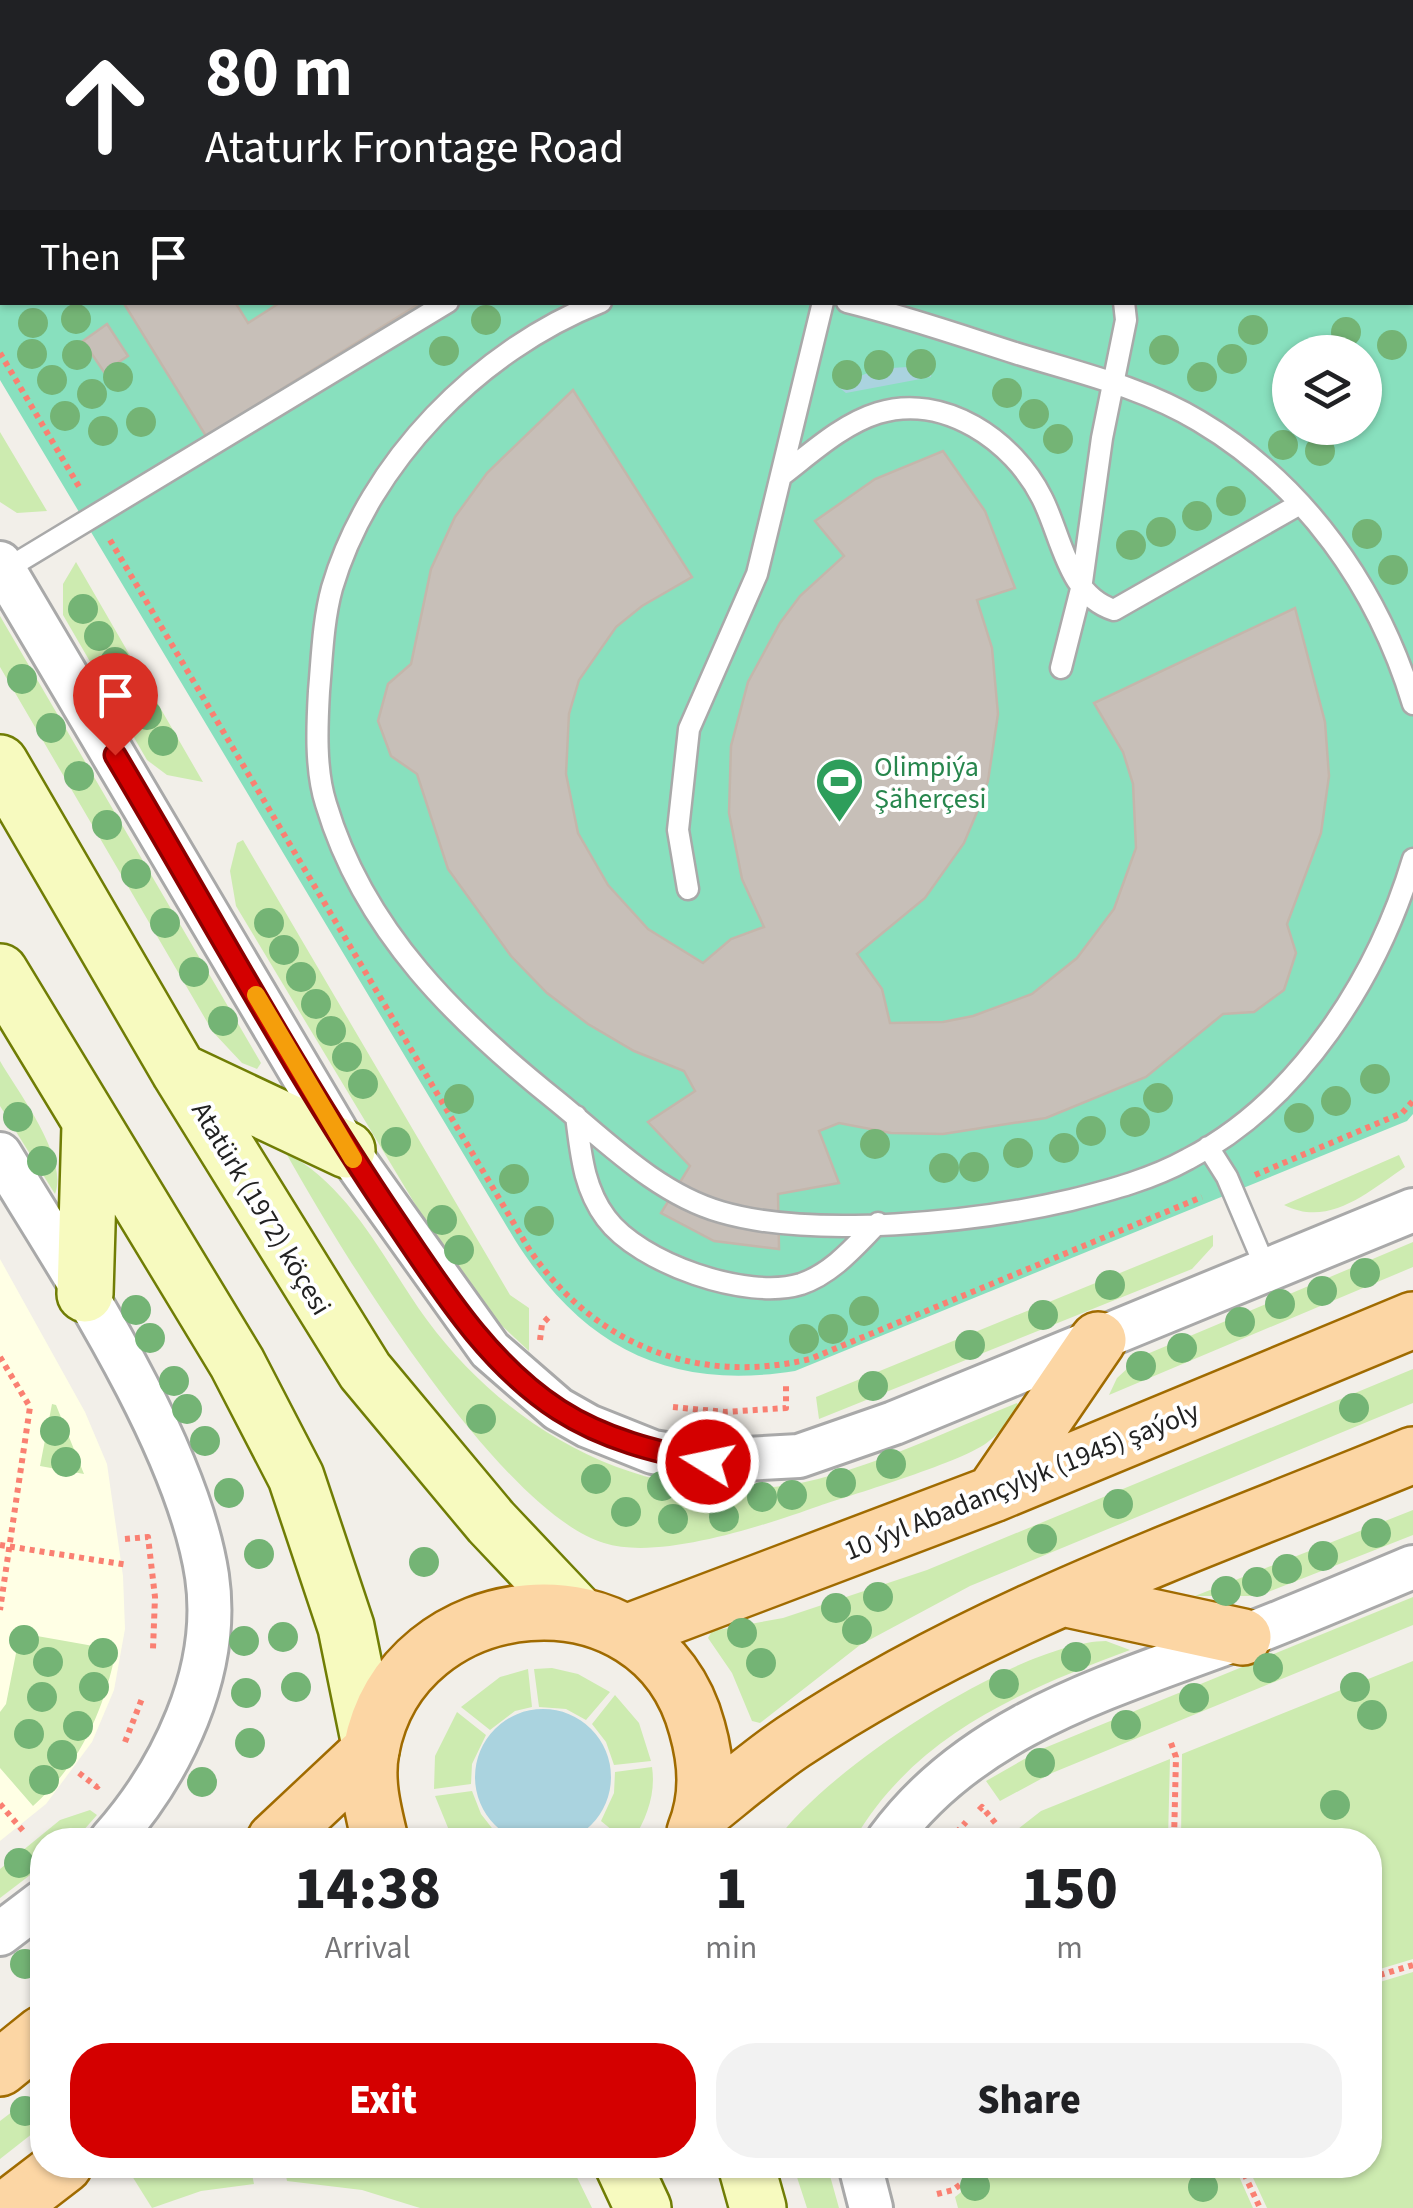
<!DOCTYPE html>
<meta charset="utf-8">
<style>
:root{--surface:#fff;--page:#f2f2f2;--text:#202124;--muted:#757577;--accent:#d40000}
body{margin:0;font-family:"Source Sans 3",sans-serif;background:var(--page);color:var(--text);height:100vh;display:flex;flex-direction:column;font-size:38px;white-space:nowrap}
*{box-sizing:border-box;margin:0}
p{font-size:32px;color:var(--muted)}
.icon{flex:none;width:55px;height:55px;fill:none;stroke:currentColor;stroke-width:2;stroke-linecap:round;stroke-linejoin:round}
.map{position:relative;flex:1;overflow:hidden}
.panel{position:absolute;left:30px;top:1828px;width:1352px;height:350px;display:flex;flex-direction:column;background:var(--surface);border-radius:40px;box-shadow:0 2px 8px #0004}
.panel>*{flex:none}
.banner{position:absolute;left:0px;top:0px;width:1415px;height:305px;box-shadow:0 2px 8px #0004;background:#202124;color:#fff;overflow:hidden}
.tools{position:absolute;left:1272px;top:335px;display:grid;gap:20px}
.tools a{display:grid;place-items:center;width:110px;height:110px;border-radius:50%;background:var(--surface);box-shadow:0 2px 8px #0004;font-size:50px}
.pin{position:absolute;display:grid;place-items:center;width:85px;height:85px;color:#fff;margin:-102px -42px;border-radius:50% 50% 50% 0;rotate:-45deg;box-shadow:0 0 10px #0007}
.pin .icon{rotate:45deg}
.me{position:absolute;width:110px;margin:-55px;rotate:280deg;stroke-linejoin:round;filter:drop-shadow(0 0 8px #0008)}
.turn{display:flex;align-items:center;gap:35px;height:210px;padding:0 40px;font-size:45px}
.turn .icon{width:130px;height:130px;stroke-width:2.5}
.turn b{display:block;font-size:70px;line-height:85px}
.then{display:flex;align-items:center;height:95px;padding:0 40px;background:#0003;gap:20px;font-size:38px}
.eta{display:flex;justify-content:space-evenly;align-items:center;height:170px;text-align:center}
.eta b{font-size:60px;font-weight:800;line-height:70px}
.primary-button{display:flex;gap:20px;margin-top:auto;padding:20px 40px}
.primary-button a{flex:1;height:115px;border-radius:40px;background:var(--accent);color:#fff;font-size:40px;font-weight:800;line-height:115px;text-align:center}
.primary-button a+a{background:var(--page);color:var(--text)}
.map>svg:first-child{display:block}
.education{fill:#ffffe5}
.grass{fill:#cdebb0}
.pitch{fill:#88e0be;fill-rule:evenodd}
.water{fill:#aad3df}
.building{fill:#c7bfb8;stroke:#c4b6ab;stroke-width:2.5}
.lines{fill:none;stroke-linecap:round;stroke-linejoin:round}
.service-casing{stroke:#a9a9a9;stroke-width:25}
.minor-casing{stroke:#a9a9a9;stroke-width:48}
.secondary-casing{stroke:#707d05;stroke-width:60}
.primary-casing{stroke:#a06b00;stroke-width:60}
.path{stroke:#fa8072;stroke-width:6;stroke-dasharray:5 5;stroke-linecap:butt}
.service{stroke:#fff;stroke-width:20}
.minor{stroke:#fff;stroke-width:42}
.secondary{stroke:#f7fabf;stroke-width:55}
.primary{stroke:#fcd6a4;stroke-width:55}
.tree{fill:#74b475}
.route-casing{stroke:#8a0000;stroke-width:25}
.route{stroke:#d40000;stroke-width:18}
.slow{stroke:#f59e0b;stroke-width:18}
.labels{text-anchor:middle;stroke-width:8;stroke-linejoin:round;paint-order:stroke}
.leisure-label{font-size:28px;fill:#27864d;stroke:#fff;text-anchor:start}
.street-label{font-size:28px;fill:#222;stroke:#fff}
</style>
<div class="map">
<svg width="1413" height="2208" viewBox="0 0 1413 2208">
<rect width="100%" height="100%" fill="#f2efe9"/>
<path class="education" d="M0,1259l85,153 22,52 16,112 2,53 -11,61 -22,52 -46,62 -46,37z"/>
<path class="grass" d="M0,432l47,79 -30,2 -17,-11z
M76,562l127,220 -36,-7 -20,-15 -84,-145v-31z
M0,616l261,447 -4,6 -15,-6 -29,-31 -213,-365z
M243,840l267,455 19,13v43l-44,-41 -64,-96 -185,-308 -6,-35 7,-28z
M0,1061c18,31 69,97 55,133l-55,-88z
M286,1153c64,32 100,111 141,167 89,121 238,198 391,159 68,-18 134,-50 199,-76l3,5c-10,11 -19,24 -31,33 -23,20 -135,53 -170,65 -54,19 -160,55 -215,37 -105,-32 -264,-293 -318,-390z
M1399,1155l6,12c-37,25 -76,61 -121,38z
M1213,1235v11l-21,23 -373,150 -3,-22z
M1413,1242v25l-304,128 8,-17 23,-21z
M1413,1369v34l-443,183 -110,59 -100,78 -8,-2 -20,-48 -24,-35 4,-7 71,-13 144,-48z
M52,1404l4,1 28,69 -44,-8z
M1413,1510v25l-155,61h-63z
M1413,1597v28l-361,148 -52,28 -14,-20 56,-32z
M20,1633l96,17c-12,61 -36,114 -83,156l-33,-38v-56l6,-8z
M1106,1641l24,9c-109,41 -215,85 -276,190h-77c49,-71 242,-198 329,-199z
M1413,1661v298l-43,13v-132h-189l1,-86z
M552,1668l26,6 32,18 -24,28 -20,-11 -27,-2 -5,-38z
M528,1669l4,38 -17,4 -25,19 -29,-23 39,-30z
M615,1695l24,28 12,38 -37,4 -8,-23 -14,-18z
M457,1712l29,23 -14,29 -1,20 -37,5 1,-33z
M1170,1759l-2,81h-164l37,-29z
M652,1767c4,26 -5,51 -19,73h-9l-23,-19 13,-28 1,-21z
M472,1791l9,23 14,18 -7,8h-35l-18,-44z
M90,1810l7,5 -22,25h-33v26l-42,32v-29l60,-49z
M1413,1972v236h-146l-20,-43h123v-180z
M42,2089v37l-42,33v-38z
M147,2165h103l4,19 -53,7 -49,17 -20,-32z
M284,2165h287l21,43h-172l-58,-18 -75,-9z
M793,2165h34l12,43h-32z
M995,2165h239l19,43h-295l-3,-11z"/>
<path class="pitch" d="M0,0h1413v1114l-6,7 -612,250c-127,20 -212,-24 -280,-131l-515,-860zM2,2h1410v300h-1410zM1290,352h75v76h-75z"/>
<path class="water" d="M907,367l25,3 -1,7 -85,16 -9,-7 40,-17z
M475 1777a68 68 0 1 1 136 0a68 68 0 1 1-136 0Z"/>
<path class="building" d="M0,0h204v2h-202l-2,73z
M545,0h220l2,2h-223z
M123,302h112l13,21 33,-21h141l-216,134z
M107,324l21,32 -24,16 -21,-31z
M573,390l119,187 -50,29 -26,21 -37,53 -10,34 -3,60 12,59 30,52 40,44 55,34 28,-24 33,-12 -22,-48 -13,-66 2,-67 17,-64 32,-59 20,-27 44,-40 -29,-35 60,-42 68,-28 42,60 30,77 -38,12 15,48 6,66 -10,67 -11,31 -13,31 -39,55 -68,56 25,35 8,34 53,-1 30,-6 59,-22 45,-36 37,-49 22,-61 -3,-64 -10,-32 -29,-49 201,-95 30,114 4,54 -8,57 -34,91 9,29 -12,37 -30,22 -31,2 -77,63 -100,41 -103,16 -52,-1 -52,-10 -20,8 20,52 -61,11 1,55 -65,-8 -53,-28 29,-47 -42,-44 47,-31 -11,-20 -50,-20 -46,-27 -41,-31 -36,-37 -63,-87 -31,-95 -26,-18 -13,-35 10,-37 23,-20 20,-95 24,-52 32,-44z"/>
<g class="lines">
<defs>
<path id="service" d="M411,2l5,-2
M0,114h2
M601,302c-122,48 -232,160 -269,286 -9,33 -10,69 -13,103 -2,35 -4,79 7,113 38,128 132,218 232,298 49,40 100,92 163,110 92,27 256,10 350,-12 40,-10 81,-21 117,-41 112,-58 190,-183 225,-300
M847,302c57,14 112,33 168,51 61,19 128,34 184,68 106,63 179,167 214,283
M781,476c29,-22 61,-52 97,-63 66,-20 135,27 164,85 20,39 25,97 72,112l186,-106
M5,570l443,-268
M1061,668l20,-79 21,-151 24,-118 -2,-18
M688,889l-10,-59 11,-101 68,-155 66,-272
M576,1116c5,37 7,71 30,102 33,45 141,83 195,66 32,-11 54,-38 77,-61
M1208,1147l19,30 40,94"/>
<path id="minor" d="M0,563l347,587 143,200 68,59 30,17 65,26 55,9 91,-5 95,-33 519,-213
M0,1154c70,115 187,290 207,422 14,95 -35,195 -96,264
M888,1840c84,-115 221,-153 349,-201 59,-22 118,-48 176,-72
M0,1934l42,-32
M860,2165l11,43"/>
<path id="secondary" d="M0,763l179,308 186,300 126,151 87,92
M0,972l237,391 59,114 50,150 25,123
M179,1071l168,79
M85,1294l5,-169
M623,2165l20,43
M746,2165l12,43"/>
<path id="primary" d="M993,1494l105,-154
M1063,1598l180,39
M626,1633l367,-139 420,-174
M703,1812c30,-24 59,-49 90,-70 189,-126 411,-201 620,-287
M275,1840l96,-90
M380,1840c-7,-29 -15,-59 -9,-90 31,-168 281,-191 326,-22 10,35 12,69 -2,104
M0,2068l42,-34
M8,2208l56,-43"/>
</defs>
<use href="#service" class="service-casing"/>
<use href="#minor" class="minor-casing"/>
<use href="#secondary" class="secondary-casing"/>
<use href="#primary" class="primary-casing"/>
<path class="path" d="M986,2l1,-2
M0,353l81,137
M110,540l419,709c65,96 168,137 281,110l392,-162
M1255,1175l147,-62 11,-12
M540,1340l2,-16 9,-9
M0,1357l30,50 -30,203
M673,1407l52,5 61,-4v-22
M125,1539l23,-2 7,60 -2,52
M0,1545l128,20
M125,1742l18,-46
M1171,1743l5,14 -2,83
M79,1773l18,14 4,-4
M0,1804l24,28
M979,1810l3,-3 15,18
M950,1840l16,-18
M1370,1978l43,-13
M1240,2165l20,43
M937,2194l16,-4 33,-25"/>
<use href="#service" class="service"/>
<use href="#minor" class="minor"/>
<use href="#secondary" class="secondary"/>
<use href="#primary" class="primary"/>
</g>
<g class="tree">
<circle cx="76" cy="319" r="15"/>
<circle cx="486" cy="320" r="15"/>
<circle cx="33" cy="323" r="15"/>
<circle cx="1253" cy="330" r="15"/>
<circle cx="1346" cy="332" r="15"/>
<circle cx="1392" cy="345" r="15"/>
<circle cx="1164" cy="350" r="15"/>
<circle cx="444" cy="351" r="15"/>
<circle cx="32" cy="354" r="15"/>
<circle cx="77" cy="355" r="15"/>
<circle cx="1232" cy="359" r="15"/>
<circle cx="921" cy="364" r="15"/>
<circle cx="879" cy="365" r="15"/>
<circle cx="847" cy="375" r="15"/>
<circle cx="118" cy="377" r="15"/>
<circle cx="1202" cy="377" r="15"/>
<circle cx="52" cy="380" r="15"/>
<circle cx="1007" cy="393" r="15"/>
<circle cx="92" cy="394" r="15"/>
<circle cx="1034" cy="414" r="15"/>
<circle cx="65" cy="416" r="15"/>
<circle cx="141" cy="422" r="15"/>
<circle cx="103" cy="431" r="15"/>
<circle cx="1058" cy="439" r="15"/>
<circle cx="1283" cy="445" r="15"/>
<circle cx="1320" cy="451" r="15"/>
<circle cx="1231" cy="501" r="15"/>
<circle cx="1197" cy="516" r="15"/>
<circle cx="1161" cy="532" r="15"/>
<circle cx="1367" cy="534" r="15"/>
<circle cx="1131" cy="545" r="15"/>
<circle cx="1393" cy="570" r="15"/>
<circle cx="83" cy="609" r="15"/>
<circle cx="99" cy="636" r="15"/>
<circle cx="115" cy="662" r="15"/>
<circle cx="22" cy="679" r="15"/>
<circle cx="131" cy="688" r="15"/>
<circle cx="147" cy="715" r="15"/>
<circle cx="51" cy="728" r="15"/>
<circle cx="163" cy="741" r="15"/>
<circle cx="79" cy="776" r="15"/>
<circle cx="107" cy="825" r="15"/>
<circle cx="136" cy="874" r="15"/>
<circle cx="165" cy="923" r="15"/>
<circle cx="269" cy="923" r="15"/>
<circle cx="284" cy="950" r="15"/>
<circle cx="194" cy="972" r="15"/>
<circle cx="301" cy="977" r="15"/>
<circle cx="316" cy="1004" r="15"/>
<circle cx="223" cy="1021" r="15"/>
<circle cx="331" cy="1031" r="15"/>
<circle cx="347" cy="1057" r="15"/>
<circle cx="1375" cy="1079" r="15"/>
<circle cx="363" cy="1084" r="15"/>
<circle cx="1158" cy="1098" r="15"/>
<circle cx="459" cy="1099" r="15"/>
<circle cx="1336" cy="1101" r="15"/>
<circle cx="18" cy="1117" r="15"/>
<circle cx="1299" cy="1118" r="15"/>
<circle cx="1135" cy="1122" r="15"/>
<circle cx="1091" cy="1131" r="15"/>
<circle cx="396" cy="1142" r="15"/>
<circle cx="875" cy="1144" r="15"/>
<circle cx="1064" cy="1148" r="15"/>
<circle cx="1018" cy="1153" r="15"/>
<circle cx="42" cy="1161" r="15"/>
<circle cx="974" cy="1167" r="15"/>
<circle cx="944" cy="1168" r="15"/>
<circle cx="514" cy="1179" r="15"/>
<circle cx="442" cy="1220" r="15"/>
<circle cx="539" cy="1221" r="15"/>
<circle cx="459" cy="1250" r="15"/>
<circle cx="1365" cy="1273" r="15"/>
<circle cx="1110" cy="1285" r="15"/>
<circle cx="1322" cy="1291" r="15"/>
<circle cx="1280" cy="1304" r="15"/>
<circle cx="136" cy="1310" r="15"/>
<circle cx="864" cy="1311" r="15"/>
<circle cx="1043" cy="1315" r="15"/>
<circle cx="1240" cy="1322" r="15"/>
<circle cx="833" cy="1329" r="15"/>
<circle cx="150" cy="1338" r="15"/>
<circle cx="804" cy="1339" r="15"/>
<circle cx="970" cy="1345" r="15"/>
<circle cx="1182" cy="1348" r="15"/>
<circle cx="1141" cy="1366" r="15"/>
<circle cx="174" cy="1381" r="15"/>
<circle cx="873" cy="1386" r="15"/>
<circle cx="1354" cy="1408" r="15"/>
<circle cx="187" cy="1409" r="15"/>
<circle cx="481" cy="1419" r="15"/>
<circle cx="55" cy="1431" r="15"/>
<circle cx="205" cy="1441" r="15"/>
<circle cx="66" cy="1462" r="15"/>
<circle cx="891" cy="1464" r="15"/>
<circle cx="596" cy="1479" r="15"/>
<circle cx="841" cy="1483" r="15"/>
<circle cx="662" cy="1486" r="15"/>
<circle cx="229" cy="1493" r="15"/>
<circle cx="792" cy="1495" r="15"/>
<circle cx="762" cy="1497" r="15"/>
<circle cx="1118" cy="1504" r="15"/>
<circle cx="626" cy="1512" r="15"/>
<circle cx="724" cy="1517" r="15"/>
<circle cx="673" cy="1519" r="15"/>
<circle cx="1376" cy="1533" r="15"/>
<circle cx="1042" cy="1539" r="15"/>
<circle cx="259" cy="1554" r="15"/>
<circle cx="1323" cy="1556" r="15"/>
<circle cx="424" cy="1562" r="15"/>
<circle cx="1287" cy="1569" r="15"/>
<circle cx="1257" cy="1582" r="15"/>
<circle cx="1226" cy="1591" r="15"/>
<circle cx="878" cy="1597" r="15"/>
<circle cx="836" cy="1608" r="15"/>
<circle cx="857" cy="1630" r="15"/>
<circle cx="742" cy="1633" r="15"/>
<circle cx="283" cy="1637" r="15"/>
<circle cx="24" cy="1640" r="15"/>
<circle cx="244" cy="1641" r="15"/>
<circle cx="103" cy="1653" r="15"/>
<circle cx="1076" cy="1657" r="15"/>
<circle cx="48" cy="1662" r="15"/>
<circle cx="761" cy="1663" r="15"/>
<circle cx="1268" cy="1668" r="15"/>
<circle cx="1004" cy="1684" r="15"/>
<circle cx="94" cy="1687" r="15"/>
<circle cx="296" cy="1687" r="15"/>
<circle cx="1355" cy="1687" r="15"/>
<circle cx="246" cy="1693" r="15"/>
<circle cx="42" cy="1697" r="15"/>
<circle cx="1194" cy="1698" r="15"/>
<circle cx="1372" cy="1715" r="15"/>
<circle cx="1126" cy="1725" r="15"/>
<circle cx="78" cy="1726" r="15"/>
<circle cx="29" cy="1734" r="15"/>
<circle cx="250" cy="1743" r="15"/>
<circle cx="62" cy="1755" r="15"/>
<circle cx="1040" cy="1763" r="15"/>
<circle cx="44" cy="1780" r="15"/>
<circle cx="202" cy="1782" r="15"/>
<circle cx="1335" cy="1805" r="15"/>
<circle cx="19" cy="1863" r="15"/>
<circle cx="25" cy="1964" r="15"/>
<circle cx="25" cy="2111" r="15"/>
<circle cx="975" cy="2186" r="15"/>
<circle cx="1203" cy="2187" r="15"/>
</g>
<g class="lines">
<defs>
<path id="route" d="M115,755c93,156 179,317 281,467 46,68 92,142 163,188 45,29 97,42 149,52"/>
</defs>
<use href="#route" class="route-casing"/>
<use href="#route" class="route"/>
<path class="slow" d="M256,995l97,164"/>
</g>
<defs>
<symbol id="stadium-pin" viewBox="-11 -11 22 30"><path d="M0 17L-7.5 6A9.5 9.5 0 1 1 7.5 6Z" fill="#2e9e5b" stroke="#fff"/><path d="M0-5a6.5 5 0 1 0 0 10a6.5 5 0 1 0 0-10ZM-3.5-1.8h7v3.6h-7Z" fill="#fff"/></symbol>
</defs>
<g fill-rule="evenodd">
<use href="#stadium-pin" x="812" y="754" width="55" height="75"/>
</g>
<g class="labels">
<g class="leisure-label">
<text x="874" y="776">Olimpiýa<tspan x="874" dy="32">Şäherçesi</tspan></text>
</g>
<g class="street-label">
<text transform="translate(262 1208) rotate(59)" y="10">Atatürk (1972) köçesi</text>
<text transform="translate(1021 1480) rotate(-22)" y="10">10 ýyl Abadançylyk (1945) şaýoly</text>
</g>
</g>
</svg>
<div class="tools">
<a><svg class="icon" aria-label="layers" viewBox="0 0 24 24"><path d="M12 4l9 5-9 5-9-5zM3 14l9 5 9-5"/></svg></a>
</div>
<div class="pin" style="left:115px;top:755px;background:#d93025"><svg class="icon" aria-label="arrive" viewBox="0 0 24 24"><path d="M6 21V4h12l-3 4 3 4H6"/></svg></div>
<svg class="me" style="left:708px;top:1462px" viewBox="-20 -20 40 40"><circle r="17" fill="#d40000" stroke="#fff" stroke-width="3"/><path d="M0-11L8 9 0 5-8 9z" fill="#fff"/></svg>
<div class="banner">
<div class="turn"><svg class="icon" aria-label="ahead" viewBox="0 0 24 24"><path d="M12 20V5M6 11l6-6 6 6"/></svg><div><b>80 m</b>Ataturk Frontage Road</div></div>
<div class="then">Then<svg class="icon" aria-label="arrive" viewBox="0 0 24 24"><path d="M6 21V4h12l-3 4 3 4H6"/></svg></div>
</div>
<section class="panel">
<div class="eta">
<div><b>14:38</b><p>Arrival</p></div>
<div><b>1</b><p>min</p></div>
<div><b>150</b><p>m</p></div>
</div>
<div class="primary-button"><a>Exit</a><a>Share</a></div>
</section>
</div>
